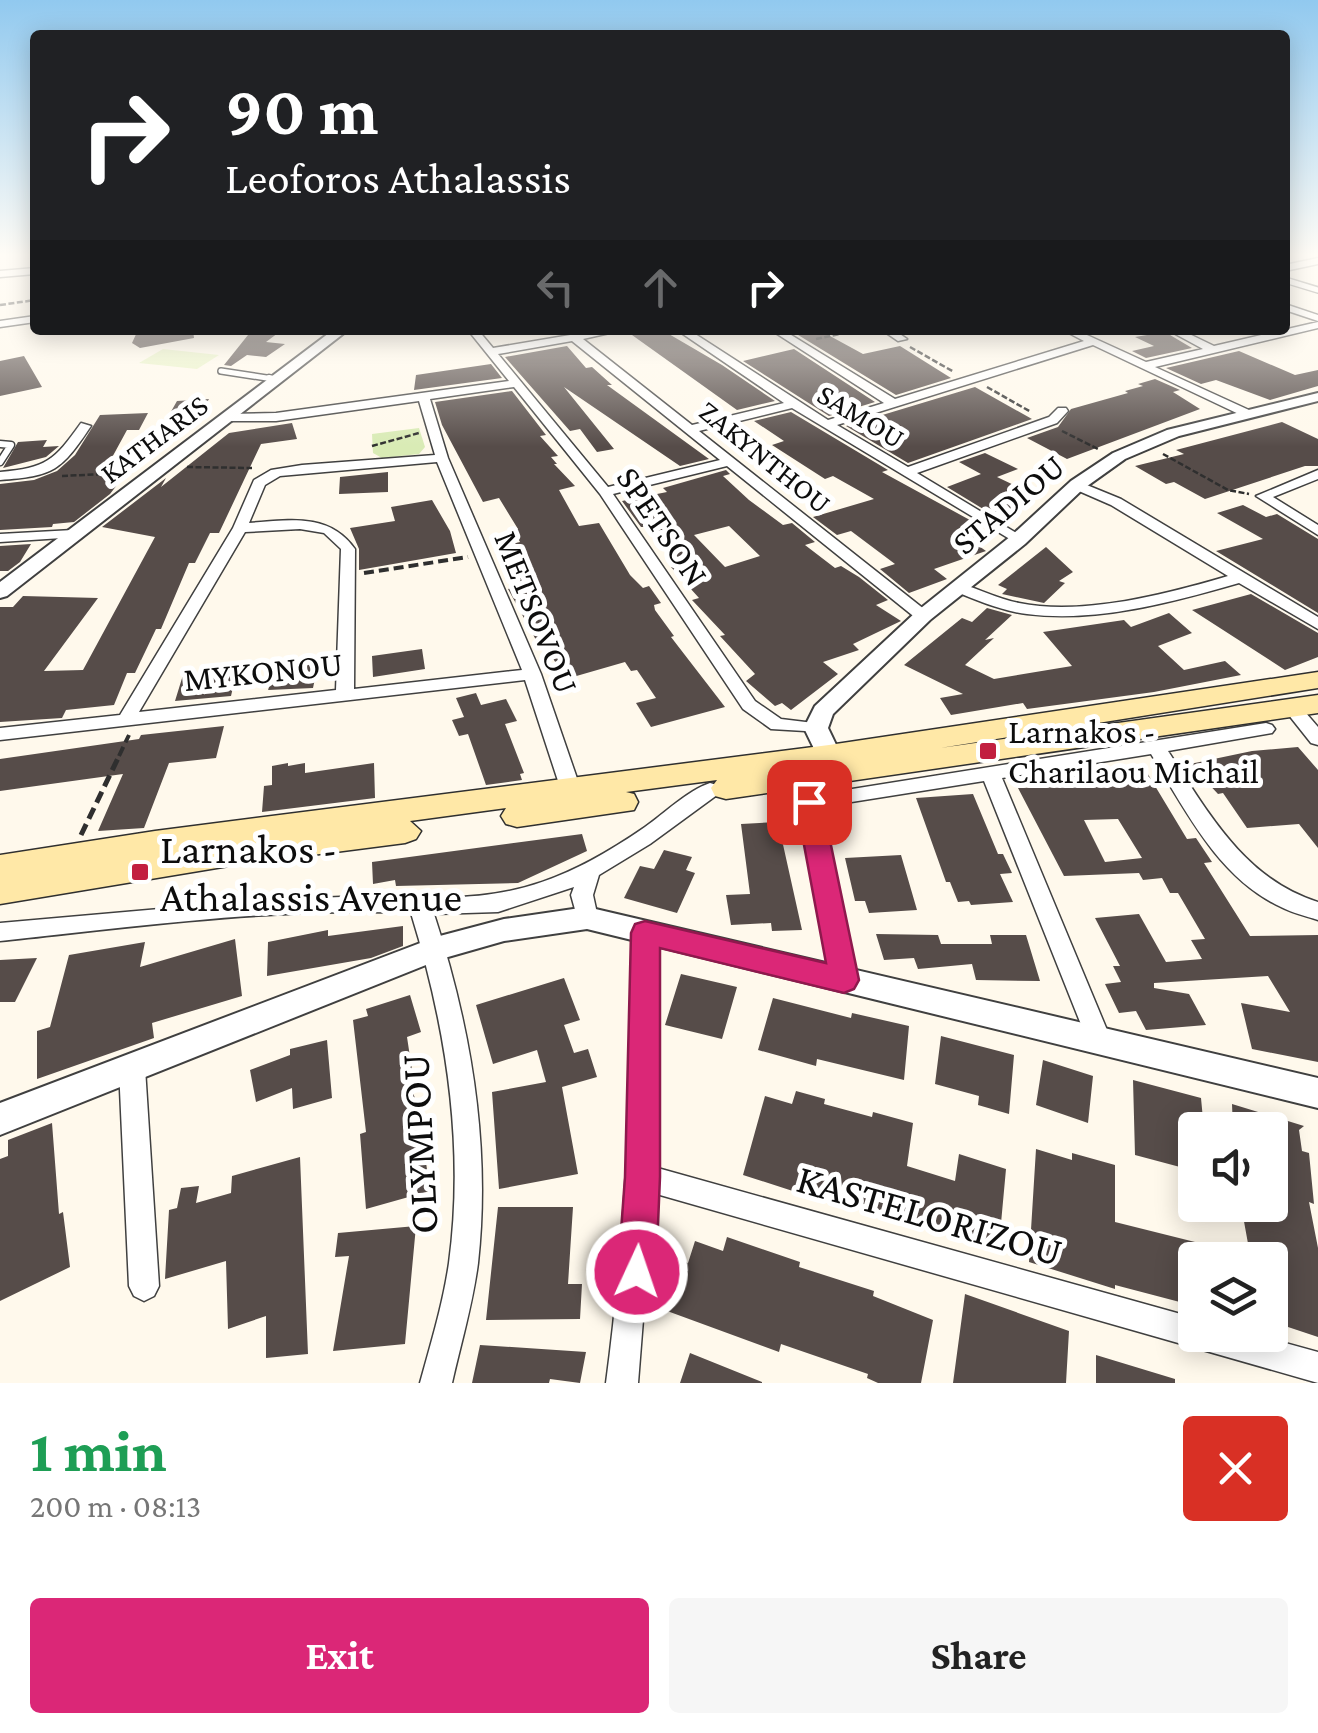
<!DOCTYPE html>
<meta charset="utf-8">
<style>
:root{--surface:#fff;--page:#f6f6f6;--text:#222;--muted:#767676;--accent:#db2777}
body{margin:0;font-family:"Crimson Pro",serif;background:var(--page);color:var(--text);height:100vh;display:flex;flex-direction:column;font-size:38px;white-space:nowrap}
*{box-sizing:border-box;margin:0}
p{font-size:32px;color:var(--muted)}
.icon{flex:none;width:55px;height:55px;fill:none;stroke:currentColor;stroke-width:2;stroke-linecap:round;stroke-linejoin:round}
.map{position:relative;height:1383px;overflow:hidden}
.details{display:flex;flex-direction:column;background:var(--surface);flex:1}
.details>*{flex:none}
.top-card{position:absolute;left:30px;top:30px;width:1260px;height:305px;border-radius:10px;box-shadow:0 5px 25px #0003;background:#202124;color:#fff;overflow:hidden}
.buttons{position:absolute;left:1178px;top:1112px;display:grid;gap:20px}
.buttons a{display:grid;place-items:center;width:110px;height:110px;border-radius:10px;background:var(--surface);box-shadow:0 5px 25px #0003;font-size:50px}
.pin{position:absolute;display:grid;place-items:center;width:85px;height:85px;color:#fff;margin:-42px;border-radius:20px;box-shadow:0 5px 15px #0006}
.me{position:absolute;width:110px;margin:-55px;rotate:3deg;stroke-linejoin:round;filter:drop-shadow(0 0 8px #0008)}
.turn{display:flex;align-items:center;gap:35px;height:210px;padding:0 30px;font-size:45px}
.turn .icon{width:130px;height:130px;stroke-width:2.5}
.turn b{display:block;font-size:70px;line-height:85px}
.lanes{display:flex;align-items:center;height:95px;padding:0 30px;background:#0003;justify-content:center;gap:50px;direction:ltr}
.lanes .off{opacity:.35}
.round{display:grid;place-items:center;flex:none;width:105px;height:105px;border-radius:10px;background:var(--page)}
.overview{display:flex;align-items:center;justify-content:space-between;height:170px;padding:0 30px}
h1{font-size:60px;font-weight:700;line-height:75px;color:#1e9e55}
.button{display:flex;gap:20px;margin-top:auto;padding:20px 30px}
.button a{flex:1;height:115px;border-radius:10px;background:var(--accent);color:#fff;font-size:40px;font-weight:700;line-height:115px;text-align:center}
.button a+a{background:var(--page);color:var(--text)}
.map>svg:first-child{display:block}
.green{fill:#d9ebb5}
.pitch{fill:#e9f2c7}
.building{fill:#564c49;fill-rule:evenodd}
.lines{fill:none;stroke-linecap:round;stroke-linejoin:round}
.service-far1-casing{stroke:#404040;stroke-width:8}
.service-casing{stroke:#404040;stroke-width:9}
.minor-casing{stroke:#404040;stroke-width:3}
.tertiary-casing{stroke:#404040;stroke-width:4}
.secondary-casing{stroke:#2f2f2f;stroke-width:3}
.path-far2{stroke:#2f2f2f;stroke-width:2.5;stroke-dasharray:6 2.5;stroke-linecap:butt}
.path-far1{stroke:#2f2f2f;stroke-width:4;stroke-dasharray:10 5;stroke-linecap:butt}
.path{stroke:#2f2f2f;stroke-width:5;stroke-dasharray:12 6;stroke-linecap:butt}
.service-far1{stroke:#fff;stroke-width:5}
.service{stroke:#fff;stroke-width:6}
.minor{fill:#fff;fill-rule:evenodd}
.tertiary{fill:#fff;fill-rule:evenodd}
.secondary{fill:#ffe8a7;fill-rule:evenodd}
.route{fill:#db2777;stroke:#8e194d;stroke-width:2.5}
.poi-dot{fill:#c21f40;stroke:#fff;stroke-width:4}
.labels{text-anchor:middle;stroke-width:10;stroke-linejoin:round;paint-order:stroke}
.far-street-label{font-size:30px;fill:#0d0d0d;stroke:#fff}
.street-label{font-size:35px;fill:#0d0d0d;stroke:#fff}
.poi-label{font-size:35px;fill:#0d0d0d;stroke:#fff;text-anchor:start}
.near-poi-label{font-size:42px;fill:#0d0d0d;stroke:#fff;text-anchor:start}
.near-street-label{font-size:42px;fill:#0d0d0d;stroke:#fff}
</style>
<div class="map">
<svg width="1318" height="1383" viewBox="0 0 1318 1383">
<rect width="100%" height="100%" fill="#fff9ec"/>
<path class="green" d="M419,428l6,19 -6,7 -37,4 -9,-5 -1,-19z"/>
<path class="pitch" d="M163,349l56,6 -22,14 -58,-6z"/>
<path class="building" d="M138,330h55l1,8 -54,10 -8,-5z
M252,330h30l-16,12 19,2 -19,13 -19,-2 -16,11 -7,-1z
M662,330l60,35 53,36 -38,9 -105,-75z
M790,330h29l44,24 37,-8 51,32 -55,17z
M1165,332l27,16 -46,10 -14,-7 22,-5 -19,-9z
M567,346l19,22 6,-1 20,18h-5l102,74 -29,7 -116,-79 50,62 -17,3 -17,-23 -10,2 -65,-74z
M794,349l81,53 -46,14 -86,-55z
M1239,351l56,24 23,-5v16l-48,14 -54,-20 -15,4 -35,-16z
M24,356l18,31 -42,9v-35z
M491,364l11,14 -88,12 2,-15z
M1155,379l25,11 -7,2 27,17 -133,50 -40,-21 31,-11 13,-18 57,-16 -3,-2 18,-5 -5,-2z
M975,387l57,32 -124,44 -62,-37z
M512,391l34,44 -6,1 18,20 -7,1 6,7h-3l21,22 -16,4 20,36 20,-3 31,52 13,13 6,-2 12,17 -7,2 1,5 19,26 -3,1 54,70 -74,20 -15,-24 20,-5 -19,-28 -6,1 -6,-9 -59,17 -26,-41 -4,2 -28,-51 14,-3 -20,-40 18,-4 -6,-12 4,-1 -19,-31 -16,4 -41,-77 -7,-23z
M209,399l-13,23 -32,2 13,-23z
M791,412l97,58 -6,2 97,53 -11,5 18,11 -10,3 10,7 -52,18 13,10 -38,14 -29,-24 15,-5 -44,-33 -14,4 -24,-18 61,-18 -41,-23 -8,3 -53,-34 12,-4 -30,-20z
M148,413l-9,17h-12l-18,33h25l-24,31 -36,28 -21,2 -1,3 -52,3v-46l34,-4 23,-9 18,-16 25,-40z
M1282,422l36,17v27h-13l-100,33 -31,-17 -8,2 -31,-18 49,-12 -8,-4z
M292,423l5,16 -36,5 -42,89h-9l-15,30h-6l-28,66h-5l-21,44h-8l-13,32 -48,5 -4,8 -62,4v-115h13l10,-11 75,2 -54,73 39,-1 72,-133 -53,-10 64,-49 -5,9 68,-54z
M47,440l-4,7 16,-1 -13,11 -43,11 15,-26z
M985,453l33,16 -21,8 34,16 -17,8 12,6 -28,11 -51,-31 34,-13 -22,-12z
M726,470l4,4 -7,2 26,24 34,25 9,-2 23,19 -10,3 30,23 6,-2 18,11 29,23 -12,5 25,16 -48,23 6,6 -36,12 15,12 -47,36 -9,-7 -7,3 -29,-25 9,-7 -35,-38 5,-1 -33,-35 7,-2 -28,-31 6,-2 -32,-38h-4l-19,-26 45,-9 -4,-4zM729,526l31,30 -35,11 -31,-32z
M388,472v20l-49,2 1,-17z
M432,500l18,31 6,22 -97,17v-21l-9,-21 45,-7 -4,-14z
M1243,505l23,12 11,-3 41,25v74l-102,-62 47,-12 -46,-26z
M31,544l-11,18 -12,9h-8v-25z
M1046,547l27,25 -14,9 6,2 -21,20 -42,-9 5,-5 -9,-4z
M1251,594l67,39v24l-33,13 -93,-60z
M987,608l25,7 -27,25 9,-2 -29,27 29,14 78,-13 -29,-34 81,-12 7,7 38,-14 23,20 -34,13 26,24 41,-9 16,14 -87,17 -127,17 -4,-6 -72,12 -11,-17 23,-4 -59,-29 58,-47 10,4z
M422,649l3,20 -52,8 -1,-21z
M318,664l-5,24 -45,2 8,-24z
M237,670l-6,26 -56,5 8,-26z
M476,693l5,12 25,-6 11,22 -12,3 19,49 -4,1 2,6 -36,5 -18,-51 -9,2 -7,-16 12,-3 -8,-19z
M224,726l-8,32 -47,5 -25,65 -46,3 25,-57 -123,17v-32l139,-20 2,-4z
M1298,747l20,23v78l-19,-24 -52,4 -24,-35 -5,1 -28,-30 62,-13z
M288,763v3l17,-3v10l69,-10 1,35 -113,14 2,-26 8,-1v-19z
M1143,766l44,73 9,-1 16,24 -8,1 46,73 68,-1v127l-66,-13 -11,-46 49,9 -22,-36 -114,7v5l35,6 17,31 -60,5 -10,-19 -17,2 -14,-29 16,-2 -8,-16h7l-25,-48 44,-4 27,48 36,-3 -11,-19 14,-1 -27,-46h-8l-8,-15 -19,2 -4,-7 -75,3 -46,-88 40,-1 -6,-13zM1118,819l24,39 -37,4 -21,-42z
M973,794l25,60h5l9,19 -12,1 13,28 -42,3 -2,-4 -11,1 -8,-20h-4l-30,-84z
M778,822l24,108 -30,1 -1,-8 -40,2 -5,-30 24,-1 -9,-70z
M582,834l5,17 -69,32 -122,3 -1,-6 -22,4 -1,-22z
M664,850l28,7 -6,13 9,3 -18,40 -53,-15 16,-32 14,3z
M901,855l16,55 -48,3 -4,-12h-10l-10,-43z
M403,926v20l-32,12 -104,18 1,-34 60,-12v6z
M876,934l62,1 3,9h51l-2,-9h36l14,46 -64,-1 -4,-16 -54,5 -4,-11 -30,2z
M235,939l7,57 -90,27 2,15 -117,41v-48l13,-4 19,-72 76,-13 -5,25z
M37,958l-22,44h-15v-42z
M681,974l56,13 -15,52 -57,-14z
M564,978l16,42 -16,5 10,28 14,-4 9,28 -35,10 16,87 -79,15 -7,-97 54,-10 -9,-32 -44,14 -17,-59z
M410,995l11,37 -14,5 8,53 -3,1 6,14 12,86 -64,18 -6,-75 6,-2 -13,-112 15,-4 -2,-7z
M773,998l78,20 1,-5 57,13 -5,54 -87,-21 -1,7 -58,-16z
M941,1036l73,19 -5,59 -31,-9 1,-9 -44,-12z
M327,1040l5,58 -39,11 -1,-21 -36,14 -6,-32 40,-15v-6z
M1043,1060l50,16 -5,47 -52,-18z
M1133,1080l68,18 3,32h-9v41l-60,-16z
M796,1091l29,8 -1,5 48,13 1,-5 40,11 -6,43 48,15 4,-27 47,15 -7,76 -98,-31 -1,4 -97,-29 -1,5 -59,-19 22,-79 27,8z
M1232,1104l72,22 -5,4 3,21 7,2 5,51 -5,-2 9,46v89l-48,-16v-61h-19l-10,-55 29,6v-81h-37z
M52,1123l7,91 4,-2 7,55 -70,34v-142l8,-3v-16z
M1036,1149l36,11v-7l43,12v57l128,32 -1,6h-47v46l-80,-21v4l-86,-27z
M300,1157l8,197 -42,4v-42l-38,13 -2,-68 -61,18 4,-69 8,-2 4,-20 18,-2 -3,17 35,-10 1,-17z
M498,1207h75l-5,77h14l-2,35 -94,1z
M416,1226l-11,118 -72,7 16,-95 -14,1 3,-24z
M727,1237l73,25 -1,5 75,24 -1,5 60,24 -12,63h-43l-11,-5 1,-4 -87,-30 -2,8 -120,-44 16,-50 13,5 7,-22 28,10z
M965,1294l104,37 -3,52h-113z
M480,1345l106,7 -6,31 -30,-4 -1,4h-77z
M690,1353l72,29v1h-82z
M1096,1355l79,24v4h-79z"/>
<g class="lines">
<defs>
<path id="service-far1" d="M1285,280l33,10
M221,371l52,8"/>
<path id="service" d="M269,378l4,1
M0,444l11,1 -11,17"/>
<path id="minor" d="M1318,258v6l-33,7v-6z
M35,268v6l-35,3v-6z
M1285,304l33,11v6l-33,-11z
M35,316v6l-35,5v-6z
M1318,322v6l-163,39 94,43 2,3 -6,4 -152,-72 -256,80 71,42 141,-50 9,-9h8l2,3 -11,12 -140,50 106,64 2,3 -7,4 -226,-136 -93,23 230,182 2,3 -8,5 -6,-2 -190,-153 -114,28 142,207 26,18 41,5 3,4 -3,4 -51,-3 -28,-20 -143,-215 -86,-107 -84,12 18,59 93,216 40,116 -3,5h-14l-3,-5 -36,-110 -525,60v-12l120,-13 113,-187 21,-48 17,-10 31,-5 133,-10 -16,-54 -143,20h-46l-4,-1v-6l50,-1 233,-32 -41,-51h10l15,18 107,-18h23l-40,9 109,86 92,-22 -107,-73h12l139,90 56,-17 -113,-73h12l112,69 189,-58 -21,-11h13l70,32 57,-13 -35,-19h13l33,16zM572,341l148,119 -112,27 -110,-133zM437,462l85,208 -168,19 1,-140c-26,-37 -66,-29 -106,-26l16,-38 15,-9zM300,529l24,4 17,16 -5,141 -197,22 106,-180z
M882,330h12l13,9 -9,2z
M81,423l10,3c-30,45 -37,50 -91,54v-8c46,-4 54,-11 81,-49z
M1318,470v9l-45,18 45,28v10l-62,-39z
M1077,481l44,18 197,118v12l-79,-46c-66,19 -142,40 -212,31 -26,-3 -50,-14 -73,-23l-3,-3 8,-5c20,6 39,16 60,20 64,13 148,-9 209,-27l-117,-71 -39,-17v-6z
M73,530l7,4 -2,3 -78,5v-8z
M1293,703l6,2 19,22v18l-7,-2 -27,-34z
M1266,723l6,2 3,4 -3,4 -104,18c40,61 76,128 150,151v18c-12,-4 -26,-7 -37,-13 -63,-29 -96,-98 -130,-153l-149,24 110,264 -3,8 -9,3 -9,-3 -3,-8 -104,-261 -164,26 36,173 -4,7 -8,3 -8,-3 -37,-185 3,-5z
M710,783l7,2 3,5 -3,5 -67,49 -51,31 -6,20 5,23 -3,6 -8,3 -8,-3 -8,-29 3,-8 -76,25 -64,2c37,113 57,231 44,349 -5,40 -17,80 -26,120h-32c11,-40 23,-79 29,-120 16,-118 -3,-237 -38,-350 -134,-6 -277,14 -411,28v-18l263,-23 156,-6 8,3c88,4 147,-21 218,-70 20,-14 42,-36 65,-44z
M645,924l8,3 3,6 -2,234 541,151v17h61l62,17v31l-665,-190 -15,190h-32c20,-150 26,-299 28,-450l3,-6z
M132,1057l9,3 4,8 14,218 -5,10 -10,5 -10,-5 -5,-10 -10,-218 4,-8z"/>
<path id="tertiary" d="M333,330h15l-341,266 -7,2v-16z
M1318,393v8l-139,35 -54,23 -42,30 -58,55 -95,76 -97,94 -5,14 13,27 -12,8 -9,-2 -16,-33 11,-22 101,-94 95,-76 60,-55 42,-28 54,-23z
M587,907l731,171v30l-731,-179 -83,12 -63,18 -441,176v-32l436,-166 68,-18z"/>
<path id="secondary" d="M1318,672v16l-378,60 378,-53v18l-592,86 -11,-3 -4,-8 6,-8 -91,12 8,2 4,8 -4,8 -117,17 -11,-3 -5,-8 5,-8 -96,13 11,10 -5,8 -11,4 -170,22 -235,39v-49l155,-24 674,-86z"/>
</defs>
<use href="#service-far1" class="service-far1-casing"/>
<use href="#service" class="service-casing"/>
<use href="#minor" class="minor-casing"/>
<use href="#tertiary" class="tertiary-casing"/>
<use href="#secondary" class="secondary-casing"/>
<path class="path-far2" d="M0,305l35,-5
M816,339l42,-9
M910,347l44,25
M987,387l44,25
M1062,431l36,18
M372,446l47,-13
M1163,454l65,36 21,4
M187,467l65,1
M62,476l65,-3"/>
<path class="path-far1" d="M364,573l104,-16
M119,756l10,-21"/>
<path class="path" d="M81,835l39,-81"/>
<use href="#service-far1" class="service-far1"/>
<use href="#service" class="service"/>
<use href="#minor" class="minor"/>
<use href="#tertiary" class="tertiary"/>
<use href="#secondary" class="secondary"/>
</g>
<linearGradient id="sky" x2="0" y2="1"><stop stop-color="#91c9ef"/><stop offset="0.57" stop-color="#fffcf6"/><stop offset="1" stop-color="#fffcf6" stop-opacity="0"/></linearGradient>
<rect width="1318" height="447" fill="url(#sky)"/>
<path class="route" d="M809,793l9,3 4,6 37,178 -5,9 -10,4 -184,-45v229l-4,95 -6,13 -13,6 -14,-6 -5,-13 7,-95 6,-244 4,-9 10,-3 181,42 -30,-161 4,-6z"/>
<g class="poi-dot">
<rect x="978" y="741" width="20" height="20" rx="5"/>
<rect x="130" y="862" width="20" height="20" rx="5"/>
</g>
<g class="labels">
<g class="far-street-label">
<text transform="translate(861 416) rotate(31)" y="10">SAMOU</text>
<text transform="translate(154 439) rotate(-37)" y="10">KATHARIS</text>
<text transform="translate(765 457) rotate(39)" y="10">ZAKYNTHOU</text>
</g>
<g class="street-label">
<text transform="translate(1008 504) rotate(-40)" y="12">STADIOU</text>
<text transform="translate(663 526) rotate(56)" y="12">SPETSON</text>
<text transform="translate(537 612) rotate(68)" y="12">METSOVOU</text>
<text transform="translate(263 671) rotate(-6)" y="12">MYKONOU</text>
</g>
<g class="poi-label">
<text x="1008" y="743">Larnakos -<tspan x="1008" dy="40">Charilaou Michail</tspan></text>
</g>
<g class="near-poi-label">
<text x="160" y="863">Larnakos -<tspan x="160" dy="48">Athalassis Avenue</tspan></text>
</g>
<g class="near-street-label">
<text transform="translate(418 1144) rotate(-93)" y="15">OLYMPOU</text>
<text transform="translate(930 1214) rotate(16)" y="15">KASTELORIZOU</text>
</g>
</g>
</svg>
<div class="buttons">
<a><svg class="icon" aria-label="sound" viewBox="0 0 24 24"><path d="M4 9h4l5-4v14l-5-4H4zM17 9q2 3 0 6"/></svg></a>
<a><svg class="icon" aria-label="layers" viewBox="0 0 24 24"><path d="M12 4l9 5-9 5-9-5zM3 14l9 5 9-5"/></svg></a>
</div>
<div class="pin" style="left:809px;top:802px;background:#d93025"><svg class="icon" aria-label="arrive" viewBox="0 0 24 24"><path d="M6 21V4h12l-3 4 3 4H6"/></svg></div>
<svg class="me" style="left:637px;top:1272px" viewBox="-20 -20 40 40"><circle r="17" fill="#db2777" stroke="#fff" stroke-width="3"/><path d="M0-11L8 9 0 5-8 9z" fill="#fff"/></svg>
<div class="top-card">
<div class="turn"><svg class="icon" aria-label="right" viewBox="0 0 24 24"><path d="M7 20v-9h11M14 6l5 5-5 5"/></svg><div><b>90 m</b>Leoforos Athalassis</div></div>
<div class="lanes"><svg class="icon off" aria-label="left" viewBox="0 0 24 24"><path d="M17 20v-9H6M10 6l-5 5 5 5"/></svg><svg class="icon off" aria-label="ahead" viewBox="0 0 24 24"><path d="M12 20V5M6 11l6-6 6 6"/></svg><svg class="icon" aria-label="right" viewBox="0 0 24 24"><path d="M7 20v-9h11M14 6l5 5-5 5"/></svg></div>
</div>
</div>
<section class="details">
<div class="overview"><div><h1>1 min</h1><p>200 m · 08:13</p></div><a class="round" style="background:#d93025;color:#fff"><svg class="icon" aria-label="close" viewBox="0 0 24 24"><path d="M6 6l12 12M18 6L6 18"/></svg></a></div>
<div class="button"><a>Exit</a><a>Share</a></div>
</section>
